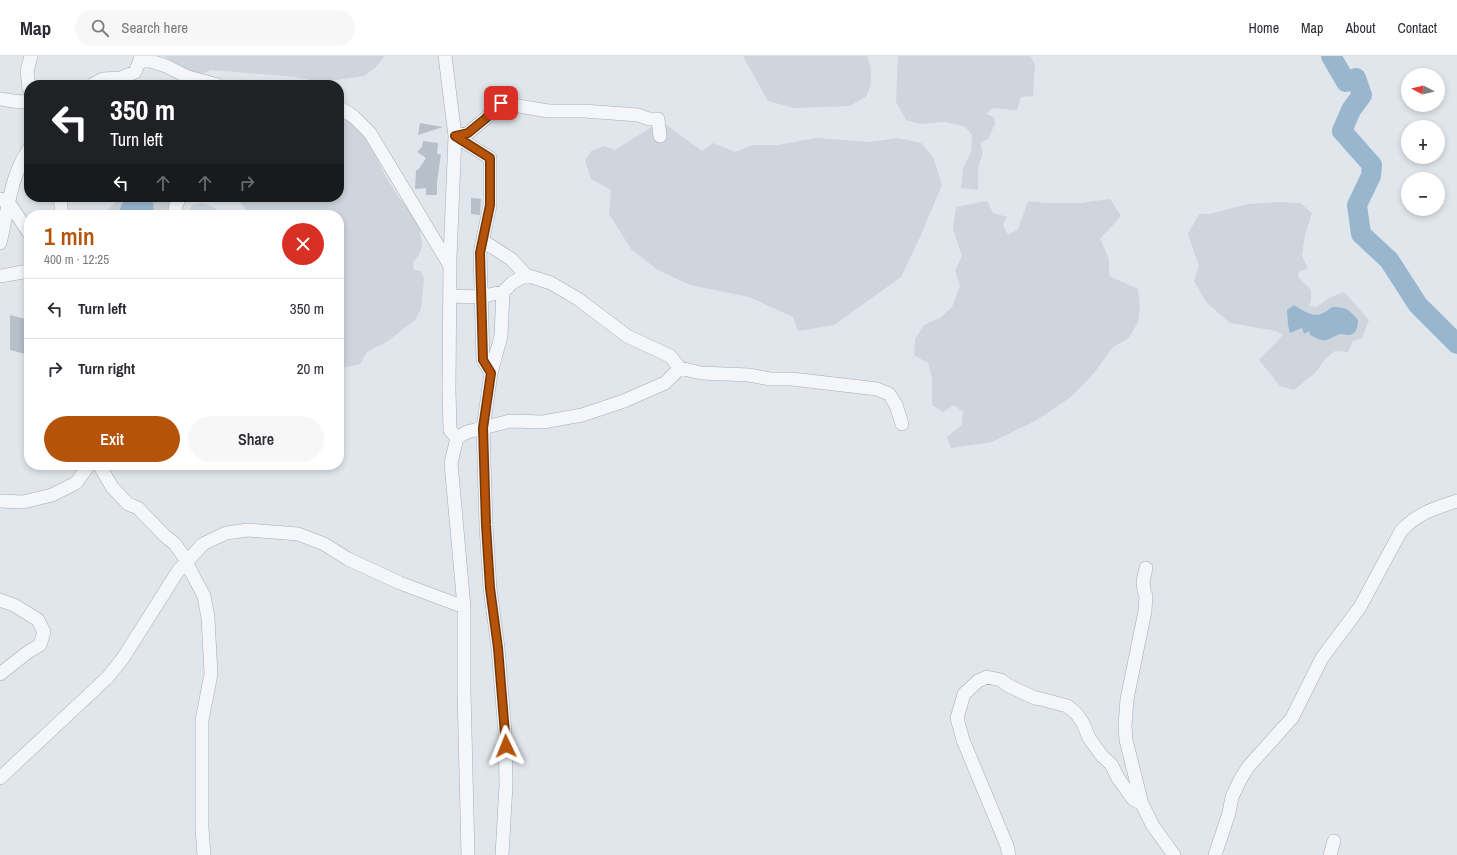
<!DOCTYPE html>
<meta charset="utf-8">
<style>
:root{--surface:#fff;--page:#f7f7f7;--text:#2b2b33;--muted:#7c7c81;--line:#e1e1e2;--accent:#b45309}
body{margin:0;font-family:"Archivo Narrow",sans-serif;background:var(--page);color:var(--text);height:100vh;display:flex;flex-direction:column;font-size:15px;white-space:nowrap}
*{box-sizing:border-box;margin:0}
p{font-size:13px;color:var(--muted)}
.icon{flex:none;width:22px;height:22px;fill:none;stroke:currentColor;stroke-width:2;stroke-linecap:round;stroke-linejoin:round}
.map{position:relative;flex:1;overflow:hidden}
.drawer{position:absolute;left:24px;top:154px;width:320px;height:260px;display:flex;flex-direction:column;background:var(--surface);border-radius:16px;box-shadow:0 2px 6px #0003}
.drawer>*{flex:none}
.top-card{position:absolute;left:24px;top:24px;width:320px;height:122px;border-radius:16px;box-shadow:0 2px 6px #0003;background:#202124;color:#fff;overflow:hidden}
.needle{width:26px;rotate:277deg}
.tools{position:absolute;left:1401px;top:12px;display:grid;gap:8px}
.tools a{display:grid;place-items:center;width:44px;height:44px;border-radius:50%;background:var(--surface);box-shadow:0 2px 6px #0003;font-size:20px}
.pin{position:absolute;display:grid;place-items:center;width:34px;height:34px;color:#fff;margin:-17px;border-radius:8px;box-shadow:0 2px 6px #0006}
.me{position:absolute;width:44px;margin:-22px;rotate:358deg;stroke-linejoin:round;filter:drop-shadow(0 0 3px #0008)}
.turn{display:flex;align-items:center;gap:14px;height:84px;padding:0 20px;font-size:18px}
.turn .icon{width:52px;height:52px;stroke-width:2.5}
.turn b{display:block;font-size:28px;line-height:34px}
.lanes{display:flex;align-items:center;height:38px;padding:0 20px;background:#0003;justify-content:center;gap:20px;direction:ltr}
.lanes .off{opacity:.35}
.round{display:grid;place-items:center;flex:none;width:42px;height:42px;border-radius:21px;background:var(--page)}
.headline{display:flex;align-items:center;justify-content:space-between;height:68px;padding:0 20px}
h1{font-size:24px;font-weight:600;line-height:30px;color:var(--accent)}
.action{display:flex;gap:8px;margin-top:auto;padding:8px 20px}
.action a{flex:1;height:46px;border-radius:24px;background:var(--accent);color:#fff;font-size:16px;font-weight:600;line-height:46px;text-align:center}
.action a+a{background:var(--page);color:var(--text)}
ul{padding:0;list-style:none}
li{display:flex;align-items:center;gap:12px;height:60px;padding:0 20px;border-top:1px solid var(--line)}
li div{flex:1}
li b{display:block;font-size:15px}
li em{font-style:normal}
header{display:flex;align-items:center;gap:24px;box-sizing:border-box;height:56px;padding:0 20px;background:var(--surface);border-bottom:1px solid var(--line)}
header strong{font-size:19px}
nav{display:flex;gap:22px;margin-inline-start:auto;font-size:14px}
.search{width:280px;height:36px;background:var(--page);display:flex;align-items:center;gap:10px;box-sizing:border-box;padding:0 14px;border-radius:22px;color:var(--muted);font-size:15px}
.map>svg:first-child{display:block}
.built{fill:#ced5dd}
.water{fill:#98b7cf}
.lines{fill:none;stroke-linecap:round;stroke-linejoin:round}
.river{stroke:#98b7cf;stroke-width:20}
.building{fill:#b7bfc9}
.minor-casing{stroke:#a5adb6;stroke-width:14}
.minor{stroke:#f4f6f9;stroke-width:13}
.route-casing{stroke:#753606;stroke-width:10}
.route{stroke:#b45309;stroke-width:7}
</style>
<header>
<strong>Map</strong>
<div class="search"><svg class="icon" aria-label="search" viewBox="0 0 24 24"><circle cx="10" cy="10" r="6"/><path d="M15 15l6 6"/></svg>Search here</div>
<nav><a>Home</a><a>Map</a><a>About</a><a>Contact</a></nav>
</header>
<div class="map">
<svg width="1457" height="799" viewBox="0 0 1457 799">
<rect width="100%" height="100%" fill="#e0e6eb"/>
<path class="built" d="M164,0h221l-10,12 -11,8 -43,6 -26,-5 -84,-7 -12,5 -16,-6z
M743,0h125v4l3,9v14l-5,14 -17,9 -55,2 -26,-7z
M898,0h132l5,8 -2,32 -12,1 -4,13 -24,-2 -7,6 8,3 1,7 -7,15 -8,4 3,9 -5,16v22l-17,-2 2,-20 8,-16 1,-17 -8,-9 -19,-4 -25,2 -14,-4 -10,-18z
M180,23l13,6h-28l1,-2z
M339,59l11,5 14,12 22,45 12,19 15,18 7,16 2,16 -3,9 -6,7 1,8 7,1 3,8 -3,30 -6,11 -27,21 -21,11 -7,12 -21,5v-154h-89l-14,-18h103z
M661,65l41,30 11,-8 22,9 18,-7h25l38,-7 53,4 29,-4 23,5 12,14 9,28 -22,52 -19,40 -67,48 -36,6 -5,-14 -44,-20 -59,-12 -32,-15 -27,-21 -22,-35 2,-24 -20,-11 -6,-19 6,-9 13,-5 11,4z
M115,141h60l-4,18h-64l1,-2v-4l10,-9z
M1110,143l11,17 -21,23 9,20v17l29,13 2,19 -2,14 -9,16 -16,9 -19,26 -23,24 -34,23 -45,22 -41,6 -4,-11 15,-12 1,-13 -9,-7 -11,7 -11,-7v-27l-4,-15 -14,-8 1,-16 9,-14 16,-7 12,-11 8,-21 -5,-15 7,-15 -9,-27 3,-22 31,-6 6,12 14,4 -4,8 5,10 10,-6 10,-28 20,2h32z
M1278,146l22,1 12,10 -7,22 -3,21 6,12 -9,4 -1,5 13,13v11l-2,5 8,1 12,-9 15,-6 25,28 -7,18 -9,3 -5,11 -13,-1 -10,8 -9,13 -22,18 -14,-4 -21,-26 24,-25 -7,-4 -46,-8 -24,-21 -12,-21 5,-15 -11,-32 11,-20h11l38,-10z
M202,147l10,3 11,9h-35l4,-10z"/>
<path class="water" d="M125,141h42l-14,4 1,14h-39l5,-6z
M1294,249c16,10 23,15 38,2 15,0 17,3 26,13 0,8 -2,16 -12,15 -3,-1 -3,-1 -6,-1 -16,6 -13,10 -30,1l-1,-4 -5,3 -2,-6 -12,5 -2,-8 -1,-15z"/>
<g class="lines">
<path class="river" d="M1331,0l15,26 10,-4 6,17 -11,15 -9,21 30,34 -1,11 -14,29 4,29 28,26 29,45 39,39"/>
</g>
<path class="building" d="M420,67l23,4 -25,8z
M423,85l15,2 -1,11h4l-4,28v13h-11v-7l-11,1 1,-19h2l8,-12 -9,-6 5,-5z
M471,142l10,1 -1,16 -9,-1z
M10,259l19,5v35l-19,-5z"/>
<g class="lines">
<defs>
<path id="minor" d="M140,0l1,2 25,8 22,11 30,8
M445,0l10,80 -5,122 -1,132 1,40 7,8 -6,25 13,144v84l4,164
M92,29l11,-6 18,-1 14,-6 6,-14
M29,32l-2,-17 4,-15
M0,43l20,3 9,-1
M339,51l15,10 16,16 79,131
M455,80l35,22v47l-10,48 3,107 8,13 -8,55 3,97 4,63 8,60 7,85 1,52 -4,70
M455,80l13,-3 17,-14 16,-16 47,8h36l41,3 13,1 11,4h9l2,17
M60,141l2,18
M0,143l9,4 20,30
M174,159l2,-10 4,-8
M483,185l28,18 15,16 25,8 27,16 49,37 43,20 10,12 21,5 48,2 21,4h22l85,10 12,5 7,11 6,19
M0,187c8,-32 10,-67 29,-94
M0,220l29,-5
M450,240l31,1 12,-3 10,-2 9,-9 14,-8
M491,317l10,-37 2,-44
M457,382l10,-6 43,-11 33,1 39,-7 42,-14 41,-18 15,-15
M101,409v3l11,19 16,17 10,4 26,27 11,9 12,17
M0,445l23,1 29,-7 24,-12 13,-18
M186,506l18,34 4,22 3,56 -9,46v108l2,27
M1146,512l-3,14 1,9 2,5 -1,15 -18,88 -2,27 1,14 16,64 11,22 21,29
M0,544l14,5 24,15 6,12 -4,13 -12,7 -28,22
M0,722l108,-101 15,-19 55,-87 25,-27 23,-11 22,-3 50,4 26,10 24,15 52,24 64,24
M1009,799l-2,-9 -44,-106 -6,-22 7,-24 14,-13 9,-4 14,3 8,6 26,12 6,1 26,7 9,7 7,10 6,15 13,18 9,8 7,14 15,21 9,5
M1215,799l14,-42 3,-16 8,-17 8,-13 44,-49 30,-60 38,-51 41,-76c17,-18 34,-23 56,-30
M1330,799l4,-14"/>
</defs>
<use href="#minor" class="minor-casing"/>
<use href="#minor" class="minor"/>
</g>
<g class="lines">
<defs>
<path id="route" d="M501,47l-16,16 -17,14 -13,3 35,22v47l-10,48 3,107 8,13 -8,55 3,97 4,63 8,60 8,98"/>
</defs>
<use href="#route" class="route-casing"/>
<use href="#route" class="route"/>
</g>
</svg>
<div class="tools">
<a><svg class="needle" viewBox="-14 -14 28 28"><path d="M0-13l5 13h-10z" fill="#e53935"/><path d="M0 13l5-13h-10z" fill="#7c7c81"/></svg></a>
<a>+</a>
<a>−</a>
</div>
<div class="pin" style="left:501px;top:47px;background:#d93025"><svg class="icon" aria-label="arrive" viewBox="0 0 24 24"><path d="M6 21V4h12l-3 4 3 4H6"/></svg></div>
<svg class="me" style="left:506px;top:690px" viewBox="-20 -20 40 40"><path d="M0-17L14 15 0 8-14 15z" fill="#b45309" stroke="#fff" stroke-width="4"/></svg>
<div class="top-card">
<div class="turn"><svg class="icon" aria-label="left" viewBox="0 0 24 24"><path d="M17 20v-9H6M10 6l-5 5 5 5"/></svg><div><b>350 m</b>Turn left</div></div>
<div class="lanes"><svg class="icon" aria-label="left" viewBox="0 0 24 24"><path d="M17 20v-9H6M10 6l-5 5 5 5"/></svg><svg class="icon off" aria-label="ahead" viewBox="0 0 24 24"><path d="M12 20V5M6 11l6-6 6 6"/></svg><svg class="icon off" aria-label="ahead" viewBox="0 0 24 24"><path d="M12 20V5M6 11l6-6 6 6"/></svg><svg class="icon off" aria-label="right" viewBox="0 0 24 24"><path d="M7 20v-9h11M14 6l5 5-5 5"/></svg></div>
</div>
<section class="drawer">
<div class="headline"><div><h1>1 min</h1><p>400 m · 12:25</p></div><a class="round" style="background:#d93025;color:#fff"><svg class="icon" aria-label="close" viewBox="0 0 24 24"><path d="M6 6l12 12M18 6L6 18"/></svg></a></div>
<ul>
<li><svg class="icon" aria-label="left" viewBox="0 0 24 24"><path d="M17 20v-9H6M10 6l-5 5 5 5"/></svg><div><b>Turn left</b></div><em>350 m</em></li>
<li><svg class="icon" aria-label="right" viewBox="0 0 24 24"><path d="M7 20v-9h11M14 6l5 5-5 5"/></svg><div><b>Turn right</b></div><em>20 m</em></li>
</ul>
<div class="action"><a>Exit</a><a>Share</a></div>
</section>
</div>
